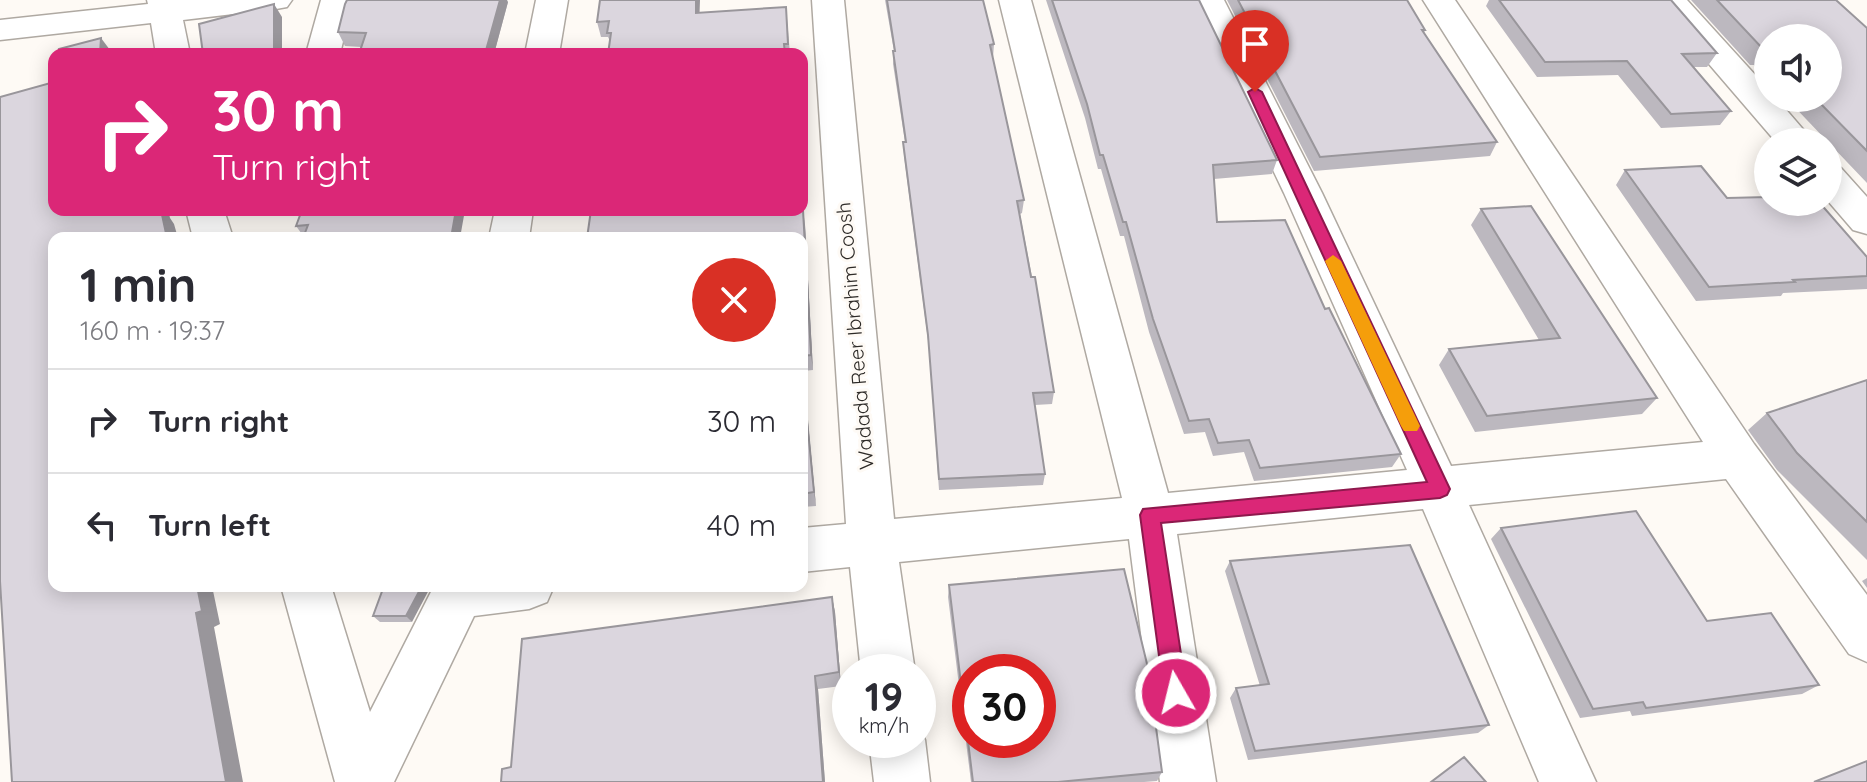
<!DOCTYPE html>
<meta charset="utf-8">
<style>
:root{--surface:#fff;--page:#f2f2f3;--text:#2b2b33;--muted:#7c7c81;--line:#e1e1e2}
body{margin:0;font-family:Quicksand,sans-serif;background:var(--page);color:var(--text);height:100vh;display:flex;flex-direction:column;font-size:30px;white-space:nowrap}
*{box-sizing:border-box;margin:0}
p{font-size:26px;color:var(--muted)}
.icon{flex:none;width:44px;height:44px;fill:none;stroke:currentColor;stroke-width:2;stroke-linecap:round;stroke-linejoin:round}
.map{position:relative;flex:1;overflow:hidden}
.drawer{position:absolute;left:48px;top:232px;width:760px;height:360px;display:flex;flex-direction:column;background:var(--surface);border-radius:16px;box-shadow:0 4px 20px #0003}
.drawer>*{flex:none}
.guide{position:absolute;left:48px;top:48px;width:760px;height:168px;border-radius:16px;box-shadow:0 4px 20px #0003;background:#db2777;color:#fff;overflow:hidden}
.controls{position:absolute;left:1754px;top:24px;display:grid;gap:16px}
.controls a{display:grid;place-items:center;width:88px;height:88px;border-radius:50%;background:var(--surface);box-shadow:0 4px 20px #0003;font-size:40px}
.speed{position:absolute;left:832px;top:654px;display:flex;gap:16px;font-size:40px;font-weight:700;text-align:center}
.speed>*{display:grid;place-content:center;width:104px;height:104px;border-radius:50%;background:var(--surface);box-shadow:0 4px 20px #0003;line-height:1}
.speed small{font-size:20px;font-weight:400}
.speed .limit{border:12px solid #d22;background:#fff;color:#111}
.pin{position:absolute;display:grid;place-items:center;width:68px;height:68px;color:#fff;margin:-82px -34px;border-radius:50% 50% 50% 0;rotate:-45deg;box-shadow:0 0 8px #0007}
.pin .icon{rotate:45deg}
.me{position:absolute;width:88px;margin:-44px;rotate:352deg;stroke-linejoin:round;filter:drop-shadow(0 0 6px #0008)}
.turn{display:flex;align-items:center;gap:28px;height:168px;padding:0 32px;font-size:36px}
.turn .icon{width:104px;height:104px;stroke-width:2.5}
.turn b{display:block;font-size:56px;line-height:68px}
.round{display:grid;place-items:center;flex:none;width:84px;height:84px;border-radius:42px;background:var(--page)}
.summary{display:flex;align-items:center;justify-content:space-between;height:136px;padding:0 32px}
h1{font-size:48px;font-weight:700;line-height:60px}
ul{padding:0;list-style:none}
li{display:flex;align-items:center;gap:24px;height:104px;padding:0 32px;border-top:2px solid var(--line)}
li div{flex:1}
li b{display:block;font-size:30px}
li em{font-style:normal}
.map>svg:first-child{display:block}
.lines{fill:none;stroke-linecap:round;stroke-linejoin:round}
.street-casing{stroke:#afa9a2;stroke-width:3}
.street{fill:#fff;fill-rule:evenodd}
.wall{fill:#bcb8bf}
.shaded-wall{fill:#99969b}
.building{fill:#dbd6de;stroke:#99969b;stroke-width:2;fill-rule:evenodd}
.route{fill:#db2777;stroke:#8e194d;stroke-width:2}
.slow{fill:#f59e0b}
.labels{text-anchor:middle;stroke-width:6;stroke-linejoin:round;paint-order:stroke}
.street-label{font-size:20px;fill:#2d2a27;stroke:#fefaf5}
</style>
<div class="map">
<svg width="1867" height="782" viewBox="0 0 1867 782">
<rect width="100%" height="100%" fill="#fefaf5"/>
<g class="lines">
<defs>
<path id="street" d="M147,0h145l-5,7 -11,2 -93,11 7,34h-34l-5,-31 -151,17v-20l148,-16z
M321,0h32l-13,54h-34z
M536,0h32l-9,54h-34z
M812,0h32l50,519 228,-21 -123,-498h32l137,493 239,-23 -123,-277 -92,-193h32l98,193 129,273 252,-24 -280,-442h32l299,444 113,151v67l-18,-8 -123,-175 -257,26 127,277h-57l-116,-273 -246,25 39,248h-56l-31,-243 -230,23 16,110h-54l-11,-105 -48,5v-44l44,-4z
M1654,0h33l81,89v9h8l38,44h-38z
M1828,165l13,3 26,29v37l-14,-4 -25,-29z
M186,210h38l9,28h-40z
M495,210h38l-4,28h-40z
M281,586h50l39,126 64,-126h120l-7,16 -18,7 -55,7 -80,166h-59z
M918,724l7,16 5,42h-56l-5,-42h49z"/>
</defs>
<use href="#street" class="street-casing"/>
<use href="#street" class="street"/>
</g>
<path class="wall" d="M885,0h98l11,44 -1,14 31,142 -2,13 -2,1 34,178 -2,12 -17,1 10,69 -2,11 -104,5 -10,-142 -25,-192 -1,-14h2l-12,-78 1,-13z
M1046,0h153l78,160 -5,14 -58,5 3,43 108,87 76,145 -9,13 -138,14 -10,-29 -31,4 -8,-24 -21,2 -35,-102 -25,-96h-4l-19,-67h-3l-13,-51z
M1227,0h180l18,30 -1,3 73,109 -7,14 -176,15z
M1489,0h182l46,53 -10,14h-13l37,44 -11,14 -59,3 -43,-53 -81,2 -51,-71z
M1691,0h145l31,28v155l-81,-85h42l-60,-60v41l-14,-14h-4z
M508,2l-14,52h-135l2,-7 -16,-1 -7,-14z
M786,7l4,47h-182l2,-13 -2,-4h-7l-4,-15z
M1625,170l102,28 140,59v32l-84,4 -2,3 -85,5 -80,-116z
M1481,209l176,189 -15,16 -167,18 -36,-67 10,-16 90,-9 -68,-115z
M465,210l-161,27 -8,-11z
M805,225l8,145 -10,1 13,135 -14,1v-269z
M1867,380v180l-90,-90 -29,-40 19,-17z
M1501,528l206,93 112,64 -17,9 -170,22 -2,-5 -50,7 -89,-179z
M1230,561l259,164 -11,8 -230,27 -18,-62 6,-10 24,-2 -35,-115z
M1867,578v10l-5,-7z
M949,585l213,187 -5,9 -13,1h-173l-23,-185z
M384,586l28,36h-32l-7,-6z
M832,597l3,15 6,74 -23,3 7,93h-324l10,-15z"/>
<path class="shaded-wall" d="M500,0h7l1,2 -14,52h-9z
M696,0h4l-1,28 -3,-15z
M274,4l8,13v37h-8z
M101,38l12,16h-13z
M159,210h9l2,8 4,6 4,14h-11z
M456,210h9l-5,28h-9z
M803,210l2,15 8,145 -2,-15z
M802,363l1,8 13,135 -2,-14z
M197,586h15l8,38 -6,3 29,155h-17l-30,-169z
M422,586h9l-19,36 -6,-6z
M832,597l3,15 6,74 -2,-14z
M815,676l3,13 7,93h-2z"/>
<path class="building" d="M347,0h153l-15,54h-126l7,-21 -28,-1 7,-28z
M600,0h96v13l90,-6 2,37h-4l1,10h-177l3,-21h-4l2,-12 -12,1z
M887,0h96l11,44 -4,1 34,155 -7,1 14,76h4l19,115 -21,1 12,81 -106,5 -11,-144 -25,-193h3l-13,-91h2z
M1052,0h147l78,160 -64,5 4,57 68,-2 40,89 4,-1 72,146 -141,14 -11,-28 -31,3 -9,-24 -20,2 -36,-102 -27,-97h-3l-20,-67h-3l-13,-51z
M1238,0h169l18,30h-3l75,112 -177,15z
M1499,0h172l46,53 -35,1 49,57 -60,3 -44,-53 -82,1z
M1717,0h119l31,28v123l-52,-53h13v-60h-60v12l-2,-1h-3z
M274,4v50h-71l-4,-30z
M101,38l-1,16h-40l-1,-5z
M54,82v128h107l6,28h-113v348h143l5,25 -6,2 30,169h-214l-12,-201v-484z
M1701,166l26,32 41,-1v5h51l48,55v19l-74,4 2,2 -86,5 -84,-117z
M1531,206l126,192 -170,18 -38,-67 111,-11 -79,-129z
M302,210h154l-5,28h-148l5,-13 -12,1z
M591,210l194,1 18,-1 8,145 -9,1v-118h-215z
M802,368l12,124 -12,2z
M1867,380v142l-70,-69 -30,-40z
M1636,511l71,110 64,-8 48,72 -173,23 -3,-6 -50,7 -92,-181z
M1410,545l79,180 -234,26 -19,-63 33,-4 -39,-123z
M1124,569l24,99 14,104 -104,10h-85l-24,-197zM970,672h68v68h-68z
M384,586h38l-16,30h-33z
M832,597l7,75 -24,4 8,106h-322l1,-13 9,-2 11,-128z
M1464,757l22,25h-55z
M1867,761v21h-53z"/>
<path class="route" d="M1255,88l7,4 188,397 -3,6 -7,3 -279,25 26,170 -4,8 -7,3 -8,-3 -4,-8 -24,-178 3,-6 284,-27 -179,-390z"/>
<path class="slow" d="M1333,255l8,6 79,165 -3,5h-13l-3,-5 -76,-165z"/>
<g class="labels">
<g class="street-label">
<text transform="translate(855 336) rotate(-95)" y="7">Wadada Reer Ibrahim Coosh</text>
</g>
</g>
</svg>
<div class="controls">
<a><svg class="icon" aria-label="sound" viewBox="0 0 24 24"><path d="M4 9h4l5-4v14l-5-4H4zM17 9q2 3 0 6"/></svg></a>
<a><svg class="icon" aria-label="layers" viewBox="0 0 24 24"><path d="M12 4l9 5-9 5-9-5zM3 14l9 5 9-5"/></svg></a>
</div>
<div class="speed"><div>19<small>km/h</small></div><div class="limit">30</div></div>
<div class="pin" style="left:1255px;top:92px;background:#d93025"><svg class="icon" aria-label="arrive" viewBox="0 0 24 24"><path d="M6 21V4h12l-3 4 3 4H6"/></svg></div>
<svg class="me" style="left:1176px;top:693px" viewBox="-20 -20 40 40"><circle r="17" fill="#db2777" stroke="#fff" stroke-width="3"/><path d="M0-11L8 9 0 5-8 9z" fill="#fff"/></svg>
<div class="guide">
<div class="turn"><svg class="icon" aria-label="right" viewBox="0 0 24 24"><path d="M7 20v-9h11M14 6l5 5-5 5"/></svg><div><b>30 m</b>Turn right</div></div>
</div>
<section class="drawer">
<div class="summary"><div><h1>1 min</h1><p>160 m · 19:37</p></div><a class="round" style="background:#d93025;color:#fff"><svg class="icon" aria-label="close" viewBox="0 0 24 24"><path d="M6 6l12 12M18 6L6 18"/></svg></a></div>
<ul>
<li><svg class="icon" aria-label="right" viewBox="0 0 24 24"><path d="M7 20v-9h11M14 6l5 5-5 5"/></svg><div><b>Turn right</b></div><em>30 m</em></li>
<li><svg class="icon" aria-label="left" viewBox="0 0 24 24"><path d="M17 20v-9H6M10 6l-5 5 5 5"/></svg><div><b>Turn left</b></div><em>40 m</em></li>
</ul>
</section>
</div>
